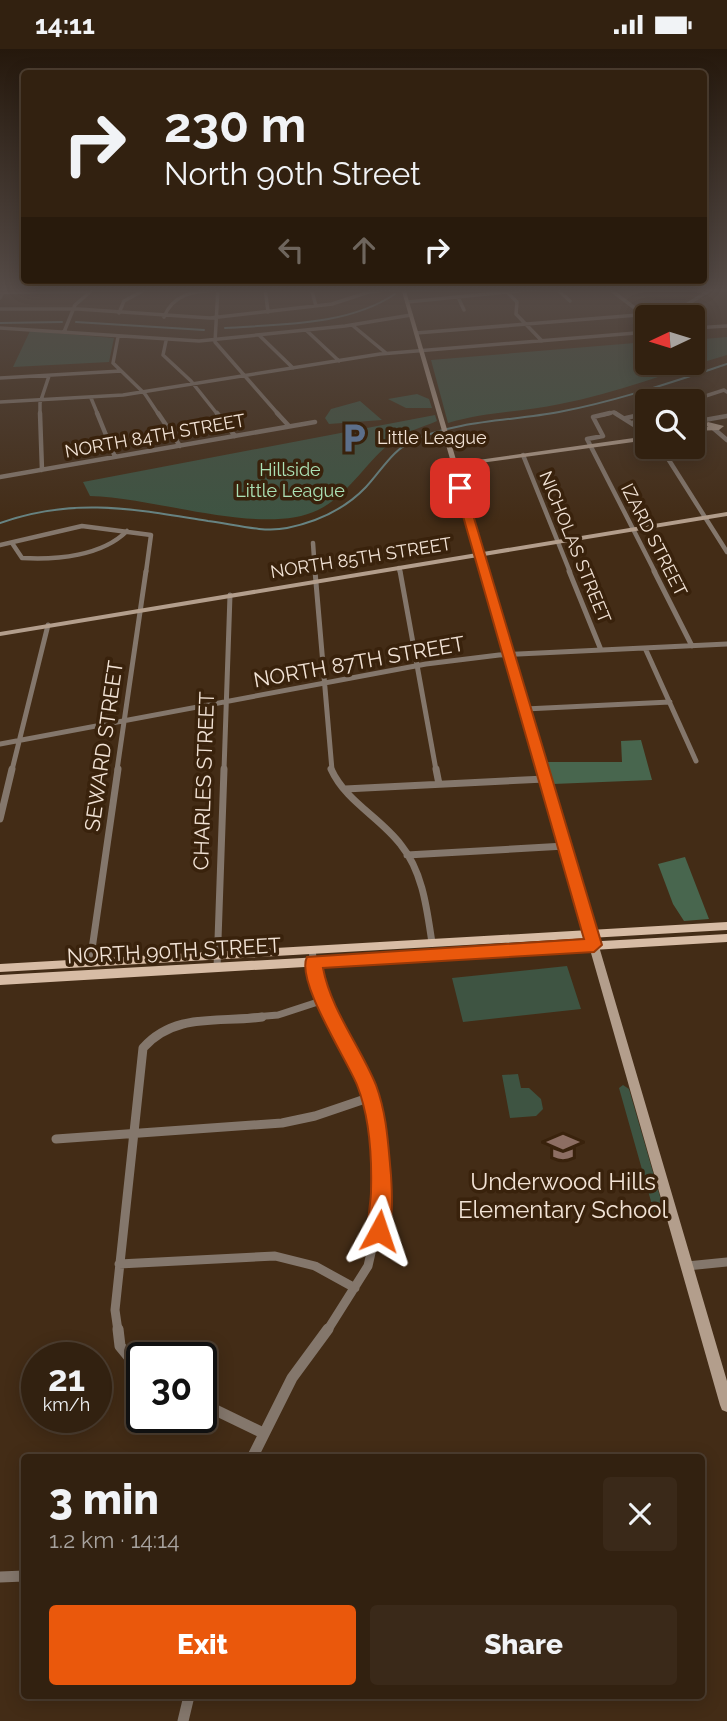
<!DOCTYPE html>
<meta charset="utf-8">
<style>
:root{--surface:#322110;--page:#3a2919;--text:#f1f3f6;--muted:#a8a39f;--line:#4d3e30;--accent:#ea580c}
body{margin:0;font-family:Raleway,sans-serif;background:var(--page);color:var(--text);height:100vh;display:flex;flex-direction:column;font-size:26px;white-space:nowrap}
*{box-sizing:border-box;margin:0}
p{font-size:23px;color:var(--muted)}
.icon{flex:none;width:38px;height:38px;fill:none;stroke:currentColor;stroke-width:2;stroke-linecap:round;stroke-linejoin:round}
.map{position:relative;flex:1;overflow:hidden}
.side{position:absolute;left:21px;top:1405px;width:684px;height:245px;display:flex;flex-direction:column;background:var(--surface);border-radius:7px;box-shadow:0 4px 18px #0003,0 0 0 2px var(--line)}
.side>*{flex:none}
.top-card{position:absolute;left:21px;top:21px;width:686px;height:214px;border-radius:7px;box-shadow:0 4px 18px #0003,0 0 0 2px var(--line);background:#322110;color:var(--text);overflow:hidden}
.needle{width:46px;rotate:266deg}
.controls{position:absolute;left:635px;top:256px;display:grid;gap:14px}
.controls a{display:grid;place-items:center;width:70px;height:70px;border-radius:7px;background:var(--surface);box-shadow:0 4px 18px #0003,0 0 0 2px var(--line);font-size:35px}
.speed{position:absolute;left:21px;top:1293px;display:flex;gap:14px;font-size:35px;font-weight:700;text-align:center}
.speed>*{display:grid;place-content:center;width:91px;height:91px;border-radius:50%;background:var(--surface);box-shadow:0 4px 18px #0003,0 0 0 2px var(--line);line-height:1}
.speed small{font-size:18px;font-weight:400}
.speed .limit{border:4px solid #111;border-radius:10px;background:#fff;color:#111}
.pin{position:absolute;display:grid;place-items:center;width:60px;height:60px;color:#fff;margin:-30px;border-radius:14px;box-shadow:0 4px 10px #0006}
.me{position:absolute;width:77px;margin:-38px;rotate:5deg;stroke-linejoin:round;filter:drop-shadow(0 0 5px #0008)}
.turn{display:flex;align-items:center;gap:24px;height:147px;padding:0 28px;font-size:32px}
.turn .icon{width:91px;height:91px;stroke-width:2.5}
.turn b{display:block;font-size:49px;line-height:60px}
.lanes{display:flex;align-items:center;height:66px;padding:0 28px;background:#0003;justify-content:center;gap:35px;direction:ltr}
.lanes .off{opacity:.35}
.round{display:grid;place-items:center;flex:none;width:74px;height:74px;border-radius:7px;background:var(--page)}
.headline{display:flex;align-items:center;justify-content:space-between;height:119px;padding:0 28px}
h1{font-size:42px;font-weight:800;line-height:52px}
.action{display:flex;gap:14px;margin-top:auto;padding:14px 28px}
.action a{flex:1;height:80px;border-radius:7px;background:var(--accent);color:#fff;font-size:28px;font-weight:800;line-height:80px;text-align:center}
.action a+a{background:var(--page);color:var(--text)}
.status{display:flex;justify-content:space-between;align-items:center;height:49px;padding:0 35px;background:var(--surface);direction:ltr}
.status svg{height:19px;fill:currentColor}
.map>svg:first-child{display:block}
.green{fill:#3e5442}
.forest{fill:#48664e}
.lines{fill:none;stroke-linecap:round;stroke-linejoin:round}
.stream{stroke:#678483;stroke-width:2}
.street-far5{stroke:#84776c;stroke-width:3.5}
.street-far4{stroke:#84776c;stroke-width:4.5}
.street-far3{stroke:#84776c;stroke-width:5}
.street-far2{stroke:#84776c;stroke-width:7}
.street-far1{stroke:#84776c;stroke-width:9}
.street{stroke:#84776c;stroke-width:11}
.secondary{fill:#b39e8c;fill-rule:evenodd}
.primary{fill:#d7bca5;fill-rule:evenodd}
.route{fill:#ea580c;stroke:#983908;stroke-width:2}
.labels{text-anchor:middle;stroke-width:7;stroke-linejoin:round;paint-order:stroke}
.far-street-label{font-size:18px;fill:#f2e3d6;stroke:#39220c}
.far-poi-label{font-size:18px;fill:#f2e3d6;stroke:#39220c;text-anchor:start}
.far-park-label{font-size:18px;fill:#abe1b5;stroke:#39220c}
.street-label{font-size:21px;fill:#f2e3d6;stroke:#39220c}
.near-poi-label{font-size:24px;fill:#f2e3d6;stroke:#39220c}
</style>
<div class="status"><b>14:11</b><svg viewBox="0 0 49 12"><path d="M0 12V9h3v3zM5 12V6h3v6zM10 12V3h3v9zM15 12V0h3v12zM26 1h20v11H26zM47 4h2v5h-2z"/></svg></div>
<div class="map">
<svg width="727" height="1672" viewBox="0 0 727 1672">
<rect width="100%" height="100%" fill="#432c16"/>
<path class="green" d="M30,282l84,7 -5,24 -96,5z
M727,288v18c-55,16 -110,38 -167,49 -37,8 -75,8 -112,19l-17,-63 216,-18 1,20h45v-22z
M417,345l12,5 3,9h-26l-18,-9z
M360,352l22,19 -53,4 -4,-6 6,-9z
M435,366l2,6c-15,7 -36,11 -48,23 -24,20 -42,52 -71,66 -55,27 -164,-13 -228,-14l-7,-14z
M567,917l14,43 -118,13 -11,-44z
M518,1025l3,14h8l12,11 2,10 -7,7 -26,2 -8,-43z
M623,1036l6,4 34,118 -4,8 -5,-3 -35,-124z"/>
<path class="forest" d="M641,691l11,40 -99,4 -7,-22h76l-1,-21z
M685,808l24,62 -25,2 -11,-17 -15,-40z"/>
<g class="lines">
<path class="stream" d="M411,242l36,-3
M76,273l128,8
M0,274l62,-1
M225,279c56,-4 122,-2 170,-34
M0,474c74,-26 133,-14 208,-2 25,3 54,12 79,7 29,-6 58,-19 79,-41 15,-16 27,-38 48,-47 46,-20 97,-19 145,-28 58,-11 113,-30 168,-48"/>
<path class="street-far5" d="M218,239l-3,54 64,73
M265,239l3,24
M311,239l5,18
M556,239l14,13
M608,239l36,27
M508,244l9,9 -1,12 26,27
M458,248l6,13
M0,249l5,-10
M407,253l140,-14
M0,260h78l132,9 122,-14 37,-12 33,-4
M119,264l5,-12 24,-13
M164,268c9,-23 30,-26 53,-27
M352,276l34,28
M0,279l199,13 146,-15 66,-11
M693,279l34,-2
M306,281l33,31
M64,283l11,-27 15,-13
M416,284l259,-21 38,-24
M260,287l33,32
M118,288l-5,26 32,31 14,21
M166,292l-3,14 28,26 27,34
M0,329l121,-7
M91,349l7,17
M690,352l34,-11 3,2
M0,353l123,-7 257,-41 268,-22
M40,366v-12l9,-27
M603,366l11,-3 4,3
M641,366l7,-2"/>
<path class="street-far4" d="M40,364l2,57
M97,364l18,44
M158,364l22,33
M217,364l18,23
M277,364l12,13
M610,364l-17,4 10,19 -16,3 68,133
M615,364l27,17
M626,369l22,-5
M693,373l34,-6
M632,374l16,-4
M713,379l14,12
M660,397l67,106
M523,406l47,117
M0,428l315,-55
M12,494l10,15c35,2 80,-2 105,-27
M313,494l2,29
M0,496l82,-19 69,9 -5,37
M399,519l1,4"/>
<path class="street-far3" d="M315,522l17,199
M400,522l36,199
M569,522l32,79
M654,522l38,75
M645,599l51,113
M525,660l145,-7
M0,695l426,-80 73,-9 228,-11
M12,721l36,-145
M117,721l29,-199
M224,721l6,-175"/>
<path class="street-far2" d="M331,720c15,33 49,48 70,76 22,27 26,65 31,98
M436,720l3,15
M345,740l200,-10
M0,770l12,-50
M407,806l158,-9
M312,901l5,37 16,32
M90,914l28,-194
M217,919l7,-199
M231,970l47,-4 46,-15"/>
<path class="street-far1" d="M56,1090l226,-16 33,-7 56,-19
M119,1215l156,-8 40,10 40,22
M687,1217l40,-4
M118,1282l-3,-21 28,-262c32,-36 76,-25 119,-31
M327,1282l41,-65 13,-57 -4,-94 -11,-31 -34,-67"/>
<path class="street" d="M118,1280l2,17 22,27
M201,1354l62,30
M252,1409l40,-80 36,-49
M0,1528l24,-1
M183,1672l6,-25"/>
<path class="secondary" d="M93,239h5l-8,5 -90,1v-2l89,-1z
M401,239h4l52,175 191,-27v4l-190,26 25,86 244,-40v4l-243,40 243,825v31l-5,-2 -2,-5 -242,-848 -478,79v-4l477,-79z
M708,373l16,4 -5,4 -26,1v-4h15l-3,-3z"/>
<path class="primary" d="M727,873v8l-727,42v-8z
M727,885v8l-727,43v-10z"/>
</g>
<linearGradient id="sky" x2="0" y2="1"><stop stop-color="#25180c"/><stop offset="0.51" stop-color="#554b47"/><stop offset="1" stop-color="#554b47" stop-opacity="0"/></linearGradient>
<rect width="727" height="473" fill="url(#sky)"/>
<path class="route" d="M460,436l5,3 137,457 -8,7 -271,16c8,42 37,78 53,117 11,30 12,58 15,90 1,19 3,45 -5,64l-7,3 -8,-3c-6,-15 0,-33 0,-48 1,-35 -1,-73 -14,-106 -10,-25 -62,-105 -50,-128l277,-18 -129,-451z"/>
<defs>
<symbol id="parking-bare" viewBox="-9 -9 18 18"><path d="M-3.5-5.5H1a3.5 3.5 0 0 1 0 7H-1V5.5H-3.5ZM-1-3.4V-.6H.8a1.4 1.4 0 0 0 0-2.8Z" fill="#5c6f8a" stroke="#39220c" stroke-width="2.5" paint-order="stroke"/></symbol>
<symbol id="school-bare" viewBox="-9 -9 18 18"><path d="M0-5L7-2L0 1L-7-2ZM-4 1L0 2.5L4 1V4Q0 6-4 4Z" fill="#8d6e63" stroke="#39220c" stroke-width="2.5" paint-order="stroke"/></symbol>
</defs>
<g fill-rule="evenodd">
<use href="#parking-bare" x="332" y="367" width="44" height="44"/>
<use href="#school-bare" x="541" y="1076" width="44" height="44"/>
</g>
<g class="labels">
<g class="far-street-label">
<text transform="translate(155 387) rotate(-10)" y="6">NORTH 84TH STREET</text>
<text transform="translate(654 491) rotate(63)" y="6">IZARD STREET</text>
<text transform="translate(575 498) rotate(68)" y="6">NICHOLAS STREET</text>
<text transform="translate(361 509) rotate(-9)" y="6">NORTH 85TH STREET</text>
</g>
<g class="far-poi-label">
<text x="377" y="395">Little League</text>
</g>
<g class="far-park-label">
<text x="290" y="427">Hillside<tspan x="290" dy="21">Little League</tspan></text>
</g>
<g class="street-label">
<text transform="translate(359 613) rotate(-10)" y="7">NORTH 87TH STREET</text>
<text transform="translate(104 697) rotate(-82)" y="7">SEWARD STREET</text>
<text transform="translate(204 732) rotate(-88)" y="7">CHARLES STREET</text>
<text transform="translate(174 902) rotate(-3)" y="7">NORTH 90TH STREET</text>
</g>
<g class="near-poi-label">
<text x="563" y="1141">Underwood Hills<tspan x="563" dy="28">Elementary School</tspan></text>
</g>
</g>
</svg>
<div class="controls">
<a><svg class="needle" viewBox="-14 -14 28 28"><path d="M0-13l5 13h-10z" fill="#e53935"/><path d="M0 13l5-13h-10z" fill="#a8a39f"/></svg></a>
<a><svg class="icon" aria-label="search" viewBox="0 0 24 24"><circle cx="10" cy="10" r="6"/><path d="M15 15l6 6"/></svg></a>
</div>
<div class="speed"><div>21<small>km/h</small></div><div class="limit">30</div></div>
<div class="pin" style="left:460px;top:439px;background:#d93025"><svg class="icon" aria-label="arrive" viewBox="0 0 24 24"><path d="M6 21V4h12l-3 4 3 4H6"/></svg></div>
<svg class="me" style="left:379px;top:1182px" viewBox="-20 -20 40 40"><path d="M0-17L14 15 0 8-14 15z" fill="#ea580c" stroke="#fff" stroke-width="4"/></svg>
<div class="top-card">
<div class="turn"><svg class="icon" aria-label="right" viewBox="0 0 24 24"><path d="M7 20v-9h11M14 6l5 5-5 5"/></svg><div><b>230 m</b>North 90th Street</div></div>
<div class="lanes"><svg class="icon off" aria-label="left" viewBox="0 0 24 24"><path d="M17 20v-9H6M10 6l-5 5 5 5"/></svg><svg class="icon off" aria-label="ahead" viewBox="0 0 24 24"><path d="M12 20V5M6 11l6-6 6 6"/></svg><svg class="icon" aria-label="right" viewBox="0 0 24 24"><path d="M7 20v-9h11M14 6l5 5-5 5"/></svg></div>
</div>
<section class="side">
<div class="headline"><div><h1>3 min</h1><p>1.2 km · 14:14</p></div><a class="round"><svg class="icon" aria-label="close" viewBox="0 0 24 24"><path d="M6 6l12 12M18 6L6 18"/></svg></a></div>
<div class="action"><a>Exit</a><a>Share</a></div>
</section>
</div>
